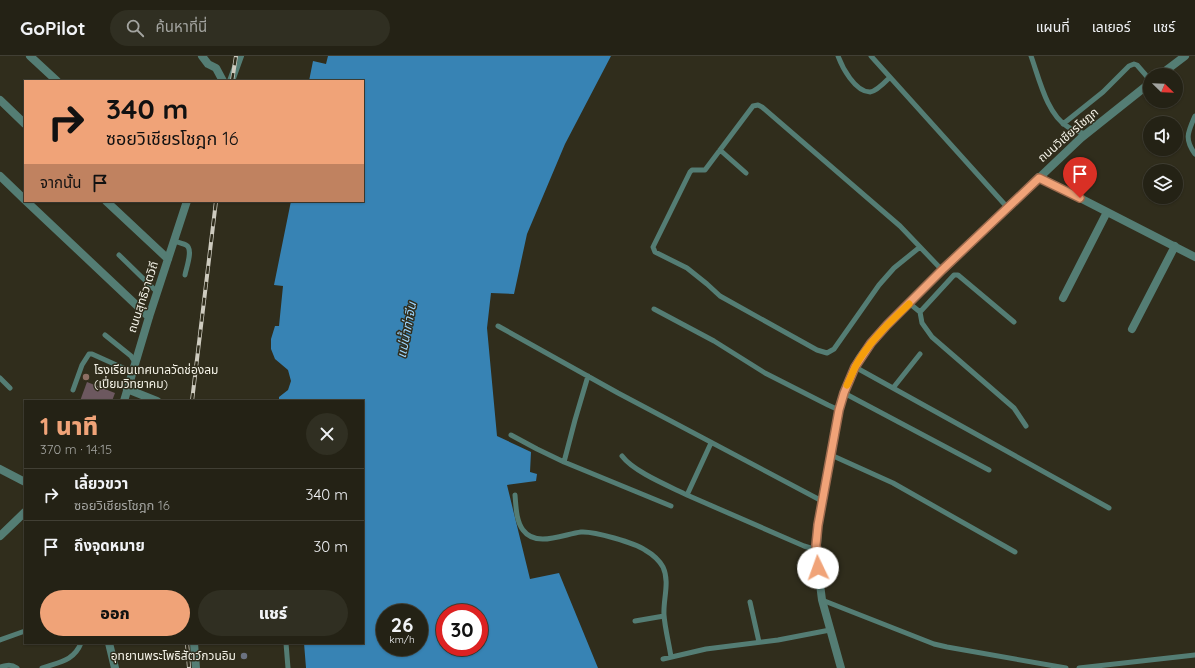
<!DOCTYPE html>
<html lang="th">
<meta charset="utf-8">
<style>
:root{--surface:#242215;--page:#302f22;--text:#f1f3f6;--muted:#a3a4a0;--line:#413f34;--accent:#f0a378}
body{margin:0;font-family:Quicksand,"Noto Sans Thai",sans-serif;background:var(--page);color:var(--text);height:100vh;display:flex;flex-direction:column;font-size:15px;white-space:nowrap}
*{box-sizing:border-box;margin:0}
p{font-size:13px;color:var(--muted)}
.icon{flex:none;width:22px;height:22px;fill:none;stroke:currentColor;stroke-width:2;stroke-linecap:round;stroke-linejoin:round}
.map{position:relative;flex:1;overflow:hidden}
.side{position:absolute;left:24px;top:344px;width:340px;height:244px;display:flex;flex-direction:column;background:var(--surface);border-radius:0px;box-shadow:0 1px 3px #0004,0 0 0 1px var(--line)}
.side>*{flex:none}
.top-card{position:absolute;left:24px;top:24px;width:340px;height:122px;border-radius:0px;box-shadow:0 1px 3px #0004,0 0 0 1px var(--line);background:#f0a378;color:#111;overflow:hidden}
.needle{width:26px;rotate:113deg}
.fabs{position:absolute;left:1143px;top:12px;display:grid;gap:8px}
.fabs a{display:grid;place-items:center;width:40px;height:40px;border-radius:50%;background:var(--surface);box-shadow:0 1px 3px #0004,0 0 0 1px var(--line);font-size:20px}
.speed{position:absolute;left:376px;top:548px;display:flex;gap:8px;font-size:20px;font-weight:700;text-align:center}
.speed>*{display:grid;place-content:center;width:52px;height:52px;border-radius:50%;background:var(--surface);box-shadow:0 1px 3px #0004,0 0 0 1px var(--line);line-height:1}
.speed small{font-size:10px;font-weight:400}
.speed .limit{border:6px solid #d22;background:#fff;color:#111}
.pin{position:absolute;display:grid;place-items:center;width:34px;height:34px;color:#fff;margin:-41px -17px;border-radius:50% 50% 50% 0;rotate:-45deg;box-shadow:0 0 4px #0007}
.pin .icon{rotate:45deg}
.me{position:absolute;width:44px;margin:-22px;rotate:357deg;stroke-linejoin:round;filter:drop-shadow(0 0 3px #0008)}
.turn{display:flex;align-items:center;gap:14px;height:84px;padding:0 16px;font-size:18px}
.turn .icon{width:52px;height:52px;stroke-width:2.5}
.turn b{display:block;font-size:28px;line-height:34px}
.then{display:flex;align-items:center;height:38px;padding:0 16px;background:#0003;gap:8px;font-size:15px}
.round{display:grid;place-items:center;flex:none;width:42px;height:42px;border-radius:21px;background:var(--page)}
.headline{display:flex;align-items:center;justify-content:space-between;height:68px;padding:0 16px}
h1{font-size:24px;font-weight:800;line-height:30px;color:var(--accent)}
.action{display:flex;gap:8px;margin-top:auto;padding:8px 16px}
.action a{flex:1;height:46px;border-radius:24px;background:var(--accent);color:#111;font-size:16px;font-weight:800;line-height:46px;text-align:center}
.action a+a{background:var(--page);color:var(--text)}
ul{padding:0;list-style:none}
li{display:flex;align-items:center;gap:12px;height:52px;padding:0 16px;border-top:1px solid var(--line)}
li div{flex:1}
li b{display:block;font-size:15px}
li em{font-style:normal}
header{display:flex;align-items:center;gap:24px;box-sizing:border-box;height:56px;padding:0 20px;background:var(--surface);border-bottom:1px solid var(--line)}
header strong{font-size:19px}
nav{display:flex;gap:22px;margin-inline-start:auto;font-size:14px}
.search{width:280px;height:36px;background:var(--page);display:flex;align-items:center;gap:10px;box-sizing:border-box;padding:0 14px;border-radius:22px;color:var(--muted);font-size:15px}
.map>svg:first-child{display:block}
.water{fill:#3783b4;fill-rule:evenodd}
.building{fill:#6c585f}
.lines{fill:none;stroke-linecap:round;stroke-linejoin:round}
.lane{stroke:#547d74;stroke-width:5}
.street{stroke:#547d74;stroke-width:8}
.rail-casing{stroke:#cecbbf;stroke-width:4}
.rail{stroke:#302d1c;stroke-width:2.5;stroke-dasharray:8;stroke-linecap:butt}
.route-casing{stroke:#9c6a4e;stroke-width:10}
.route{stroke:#f0a378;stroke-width:7}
.slow{stroke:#f59e0b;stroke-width:7}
.education-dot{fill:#8d6e63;stroke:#302d1c;stroke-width:1.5}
.worship-dot{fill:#6b7280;stroke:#302d1c;stroke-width:1.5}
.labels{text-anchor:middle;stroke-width:3;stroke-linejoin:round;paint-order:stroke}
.street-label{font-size:12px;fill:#f5f3e8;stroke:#302d1c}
.poi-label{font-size:12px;fill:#f5f3e8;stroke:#302d1c;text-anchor:start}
.water-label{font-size:13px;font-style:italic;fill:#9bd3fb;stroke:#302d1c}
</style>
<header>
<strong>GoPilot</strong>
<div class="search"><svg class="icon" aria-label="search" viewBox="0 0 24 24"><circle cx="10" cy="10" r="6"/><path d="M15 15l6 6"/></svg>ค้นหาที่นี่</div>
<nav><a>แผนที่</a><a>เลเยอร์</a><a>แชร์</a></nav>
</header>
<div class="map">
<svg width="1195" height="612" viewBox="0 0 1195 612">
<rect width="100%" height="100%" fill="#302d1c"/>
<path class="water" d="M328,0h283l-46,88 -38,90 -13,60 -23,-1 -4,35 10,108 34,16 -1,20 7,2 -1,7 -29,4 23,94 29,-6 39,95h-292l-2,-25h59v-242h-84v-4l9,-7 3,-9 -3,-11 -13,-11 -4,-10v-10l4,-13h4l4,-40 -9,-1 17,-84h72v-120h-54l4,-20 13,3zM385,557h34v34h-34zM445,557h34v34h-34z"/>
<path class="building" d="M87,326l28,11 -3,8h-32z"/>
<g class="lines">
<path class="lane" d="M838,0c4,11 17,36 32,36 7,-1 15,-10 20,-15
M871,0l136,151
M1031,0c8,22 16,59 37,71 5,4 12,5 18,7
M1195,60c-7,16 -11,23 0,38
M1063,68l40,-32 26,-26 5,-2 3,1 13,15
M720,94l26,23
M173,185c4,1 9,2 13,4 8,4 0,23 -1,30
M920,191l-26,21 -15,17 -45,64 -7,4 -10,-3 -97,-54 -13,-12 -20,-16 -32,-16 -2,-5 37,-75 2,-2h13l48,-64 5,-1 4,2 138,119 42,44
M119,199l38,37
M909,247l11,9 34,-37h4l56,47
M654,253l60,32 51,32 63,32 11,5
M920,256l2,11 10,14 82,71 12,18
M498,270l120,67 204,108
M105,279l26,21 4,6
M855,311l254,141
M588,320l-13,44 -11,42 107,44
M0,322l10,10
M893,332l27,-34
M73,334l9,-25 7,-11h3l40,18
M844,337l145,77
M511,379l26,14 27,13
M711,387l-24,52 117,51 13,4
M831,399l62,28 122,69
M622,400c12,16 47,30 65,39
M515,439c1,11 1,26 8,35 13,18 41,4 58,2 13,-1 54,11 64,18 7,4 14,10 18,17 7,15 0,32 1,48 1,14 5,28 7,42
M822,544l112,44 13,3 119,21
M750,546l9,40
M635,565l29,-5
M0,584l25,-9
M286,587l2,25
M663,603l43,-10 72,-9 52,-10
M0,611c7,-2 11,-3 17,1
M42,612c17,-6 32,-7 39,-25
M1079,612l116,-13"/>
<path class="street" d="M30,0l27,25
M202,0l6,8 8,4 7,13
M1160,19l25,-19
M231,25l9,-25
M0,44l25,24
M0,120l25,24
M1039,121l156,80
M26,145l123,116
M106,145l62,58
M1063,242l44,-86
M1132,273l43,-83
M127,333l30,12
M124,345l25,-84 38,-116
M0,413l25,13
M0,480l25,-24
M109,587l6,25
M194,587l2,25
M841,612l-19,-68 -4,-32 -1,-23 1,-20 21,-115c5,-17 11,-36 20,-51 8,-12 18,-23 28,-34l55,-55 139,-132 69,-55"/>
<defs>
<path id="rail" d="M232,25l4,-25
M192,345l24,-200
M187,587l2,25"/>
</defs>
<use href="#rail" class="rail-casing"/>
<use href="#rail" class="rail"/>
</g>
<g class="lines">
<defs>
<path id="route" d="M818,512l-2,-23 2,-20 21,-115 5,-17 11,-26 16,-24 16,-18 55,-55 97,-92 41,20"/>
</defs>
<use href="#route" class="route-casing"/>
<use href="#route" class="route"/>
<path class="slow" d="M847,329c4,-8 7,-17 12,-25 13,-21 32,-39 50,-56"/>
</g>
<circle class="education-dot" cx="86" cy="321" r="4"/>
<circle class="worship-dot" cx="244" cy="600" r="4"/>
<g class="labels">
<g class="street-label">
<text transform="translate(1068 79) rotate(-41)" y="4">ถนนวิเชียรโชฎก</text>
<text transform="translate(143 241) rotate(-72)" y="4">ถนนสุทธิวาตวิถี</text>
</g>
<g class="poi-label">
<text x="94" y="318">โรงเรียนเทศบาลวัดช่องลม<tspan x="94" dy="14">(เปี่ยมวิทยาคม)</tspan></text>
<text x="236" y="604" text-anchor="end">อุทยานพระโพธิสัตว์กวนอิม</text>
</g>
<g class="water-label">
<text transform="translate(406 274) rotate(-79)" y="5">แม่น้ำท่าจีน</text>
</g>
</g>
</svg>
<div class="fabs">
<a><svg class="needle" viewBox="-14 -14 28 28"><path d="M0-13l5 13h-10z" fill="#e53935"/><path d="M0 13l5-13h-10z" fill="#a3a4a0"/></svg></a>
<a><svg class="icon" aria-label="sound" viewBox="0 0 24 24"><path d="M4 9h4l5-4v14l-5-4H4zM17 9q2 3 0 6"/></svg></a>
<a><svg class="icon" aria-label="layers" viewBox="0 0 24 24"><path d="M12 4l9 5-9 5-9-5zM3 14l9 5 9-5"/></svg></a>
</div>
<div class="speed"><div>26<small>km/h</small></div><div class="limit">30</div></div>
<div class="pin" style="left:1080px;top:142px;background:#d93025"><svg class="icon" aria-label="arrive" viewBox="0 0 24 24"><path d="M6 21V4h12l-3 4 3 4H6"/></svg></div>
<svg class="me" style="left:818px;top:512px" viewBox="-20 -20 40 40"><circle r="19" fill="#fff"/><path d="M0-13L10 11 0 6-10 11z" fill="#f0a378"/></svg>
<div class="top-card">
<div class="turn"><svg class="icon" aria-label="right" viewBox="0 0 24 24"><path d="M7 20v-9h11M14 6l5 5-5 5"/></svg><div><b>340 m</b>ซอยวิเชียรโชฎก 16</div></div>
<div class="then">จากนั้น<svg class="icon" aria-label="arrive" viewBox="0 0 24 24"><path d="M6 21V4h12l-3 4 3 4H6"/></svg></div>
</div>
<section class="side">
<div class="headline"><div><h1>1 นาที</h1><p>370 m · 14:15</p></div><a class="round"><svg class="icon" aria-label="close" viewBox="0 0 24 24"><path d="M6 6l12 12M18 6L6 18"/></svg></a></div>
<ul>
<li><svg class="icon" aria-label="right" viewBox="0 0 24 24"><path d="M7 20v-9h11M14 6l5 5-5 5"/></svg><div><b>เลี้ยวขวา</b><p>ซอยวิเชียรโชฎก 16</p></div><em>340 m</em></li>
<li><svg class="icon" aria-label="arrive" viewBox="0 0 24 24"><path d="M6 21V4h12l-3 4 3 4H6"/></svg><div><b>ถึงจุดหมาย</b></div><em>30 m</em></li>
</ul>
<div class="action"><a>ออก</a><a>แชร์</a></div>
</section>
</div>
